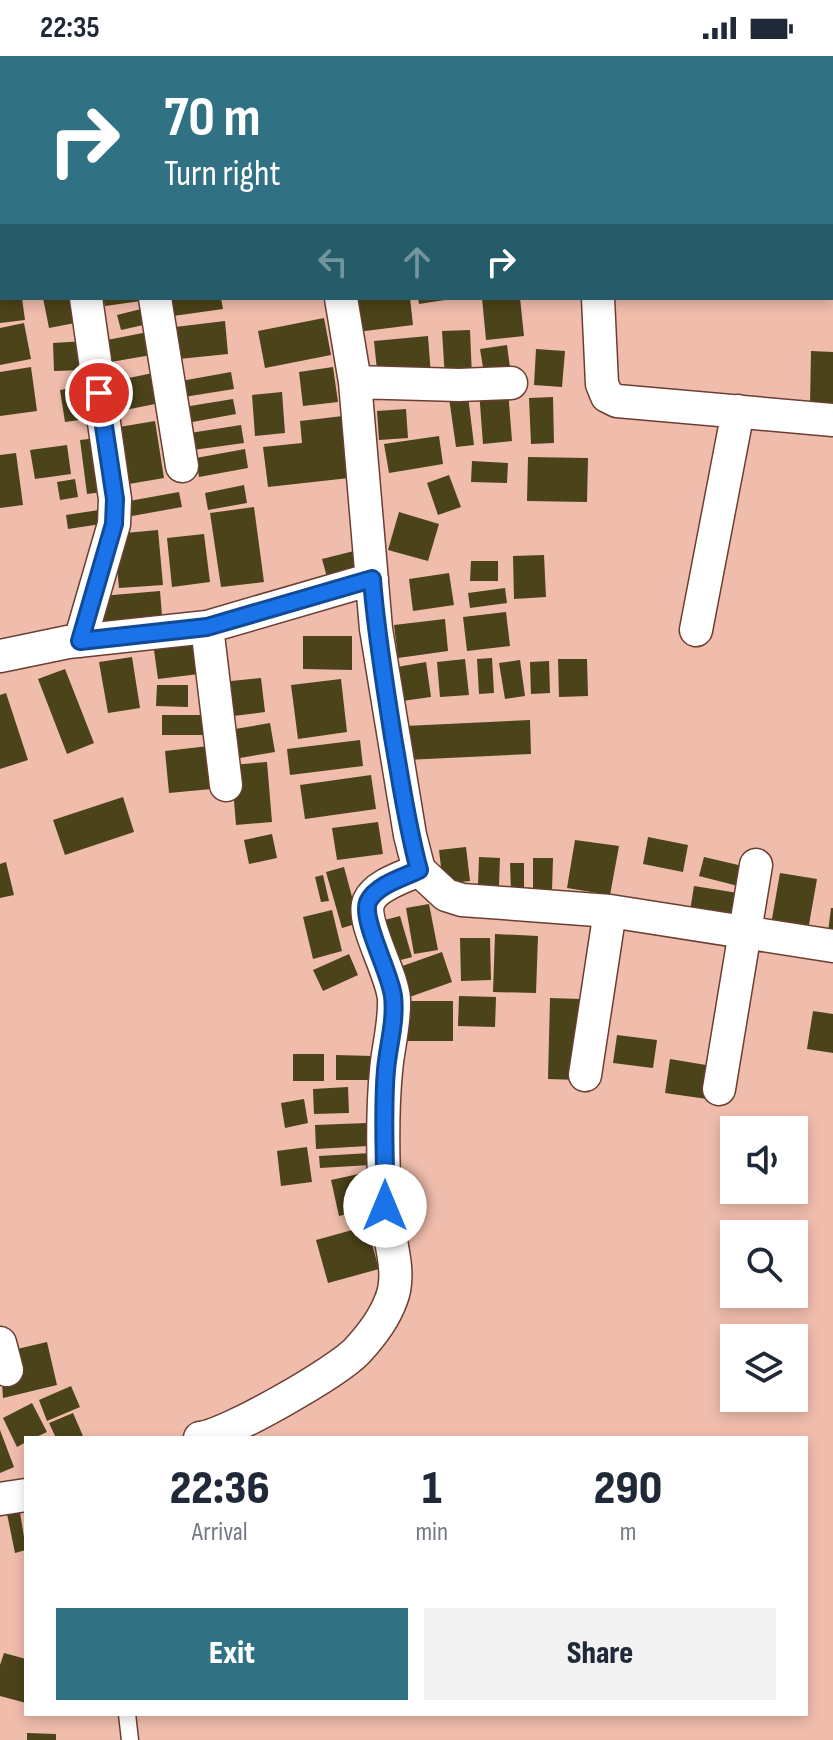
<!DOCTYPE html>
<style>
:root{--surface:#fff;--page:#f2f2f3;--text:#1f2937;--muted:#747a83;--accent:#307284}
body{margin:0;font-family:"Sofia Sans Condensed",sans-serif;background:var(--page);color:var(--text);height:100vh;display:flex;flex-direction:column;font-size:30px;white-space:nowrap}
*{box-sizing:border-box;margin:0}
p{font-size:26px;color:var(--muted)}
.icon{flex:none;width:44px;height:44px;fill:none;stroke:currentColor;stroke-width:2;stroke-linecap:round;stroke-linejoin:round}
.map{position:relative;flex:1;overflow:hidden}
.sheet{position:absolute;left:24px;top:1380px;width:784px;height:280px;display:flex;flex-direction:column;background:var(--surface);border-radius:0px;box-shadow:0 4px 12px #0003}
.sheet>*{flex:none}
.banner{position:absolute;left:0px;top:0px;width:834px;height:244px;box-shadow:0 4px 12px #0003;background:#307284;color:#fff;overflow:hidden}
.controls{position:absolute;left:720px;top:1060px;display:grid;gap:16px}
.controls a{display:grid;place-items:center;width:88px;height:88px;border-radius:0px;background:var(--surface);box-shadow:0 4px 12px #0003;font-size:40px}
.pin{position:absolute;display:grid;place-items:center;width:68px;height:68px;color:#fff;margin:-34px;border:4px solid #fff;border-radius:50%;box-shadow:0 2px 8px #0007}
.me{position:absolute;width:88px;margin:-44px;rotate:0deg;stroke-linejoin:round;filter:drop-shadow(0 0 6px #0008)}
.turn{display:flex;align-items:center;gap:28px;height:168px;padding:0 32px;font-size:36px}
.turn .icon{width:104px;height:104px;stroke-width:2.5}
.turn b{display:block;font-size:56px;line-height:68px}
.lanes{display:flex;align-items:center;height:76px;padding:0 32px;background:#0003;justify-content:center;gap:40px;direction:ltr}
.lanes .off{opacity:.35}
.eta{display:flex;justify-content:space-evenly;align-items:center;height:136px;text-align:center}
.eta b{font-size:48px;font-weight:800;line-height:56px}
.button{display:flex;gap:16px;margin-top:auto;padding:16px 32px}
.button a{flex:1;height:92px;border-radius:0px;background:var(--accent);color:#fff;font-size:32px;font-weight:800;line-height:92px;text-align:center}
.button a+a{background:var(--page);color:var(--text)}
.status{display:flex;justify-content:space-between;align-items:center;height:56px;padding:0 40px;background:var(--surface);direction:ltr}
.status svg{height:22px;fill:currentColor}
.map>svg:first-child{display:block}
.building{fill:#4b4319}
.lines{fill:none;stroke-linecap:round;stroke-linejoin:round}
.lane-casing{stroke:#6a3f32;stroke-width:19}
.street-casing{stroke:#6a3f32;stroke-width:35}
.lane{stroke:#fff;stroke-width:16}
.street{stroke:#fff;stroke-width:32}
.route-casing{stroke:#114b97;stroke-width:20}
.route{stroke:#1a73e8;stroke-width:14}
</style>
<div class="status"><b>22:35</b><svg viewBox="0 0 49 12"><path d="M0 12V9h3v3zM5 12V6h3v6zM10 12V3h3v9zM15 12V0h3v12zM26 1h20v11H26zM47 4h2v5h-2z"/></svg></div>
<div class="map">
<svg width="833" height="1684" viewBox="0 0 833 1684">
<rect width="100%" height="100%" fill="#f0bcac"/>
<path class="building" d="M0,242h22l3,22 -25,3z
M43,242h32l5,24 -31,6z
M103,242h38v3l-36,5z
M176,242h45l2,11 -57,8 -3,-17z
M353,242h57l3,27 -56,7z
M418,242h27v2l-26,4z
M482,242h38l4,38 -38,4z
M145,252l3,16 -27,6 -4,-15z
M324,262l7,37 -66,13 -7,-37z
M225,265l3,33 -49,5 -4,-32z
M24,267l7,36 -31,6v-37z
M470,274l2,47 -27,1 -3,-47z
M153,275l4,23 -52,9 -3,-22z
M428,280l3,40 -53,4 -4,-39z
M86,285v29l-32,1 -1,-28z
M507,289l4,30 -26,5 -5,-31z
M536,293l29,2 -3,36 -28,-2z
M811,295l22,1v53h-23z
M31,311l6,44 -37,5v-44z
M333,311l5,35 -35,4 -4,-34z
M231,316l3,17 -50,8 -3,-16z
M153,317l7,30 -50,10 -6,-30z
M90,329l4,33 -29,4 -5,-32z
M508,333l4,52 -29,3 -4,-53z
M282,336l3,41 -30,3 -3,-41z
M468,340l6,49 -18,2 -7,-49z
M553,341l1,46 -23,1 -2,-46z
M233,343l3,15 -49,9 -3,-16z
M406,353l2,29 -29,2 -2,-29z
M343,360l6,62 -81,9 -5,-40 39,-4 -2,-22z
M155,365l9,57 -41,7 -10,-57z
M241,369l3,18 -51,7 -3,-17z
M439,380l4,28 -54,9 -5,-29z
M97,382l6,54 -16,2 -7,-54z
M67,389l4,29 -36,5 -5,-29z
M245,393l3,19 -49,9 -3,-19z
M16,397l7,52 -23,3v-53z
M528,401l60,1 -1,44 -60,-1z
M472,405l36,2 -1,20 -36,-1z
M449,419l12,32 -23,8 -11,-32z
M75,423l3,18 -18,3 -3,-18z
M244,429l3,18 -39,7 -3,-17z
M179,436l3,15 -50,9 -3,-15z
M254,451l10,75 -43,5 -11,-74z
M99,454l2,14 -33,5 -2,-14z
M399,456l40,12 -11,37 -40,-11z
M158,474l5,55 -44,3 -5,-54z
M204,478l6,48 -38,5 -5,-49z
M354,495l5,18 -32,8 -5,-18z
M544,499l2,42 -32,2 -1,-43z
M471,505h27v20h-28z
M449,517l5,32 -41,6 -4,-32z
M505,532l2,15 -37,5 -2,-15z
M160,535l2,25 -60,5 -1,-25z
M506,556l4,34 -43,5 -4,-34z
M445,563l3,32 -50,7 -4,-33z
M303,580h49v34l-49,-1z
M196,588l3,30 -41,5 -4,-29z
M132,601l8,51 -32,5 -9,-51z
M492,602l2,35 -15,1 -2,-35z
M465,603l4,36 -29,2 -3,-35z
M558,603h29l1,37 -29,1z
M520,604l5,36 -20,3 -6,-36z
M549,605l1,32 -19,1 -1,-32z
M426,606l5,35 -29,4 -5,-34z
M65,613l29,74 -27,11 -29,-75z
M261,622l4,34 -40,5 -4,-35z
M341,623l6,53 -49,7 -7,-54z
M157,629h31v22l-32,-1z
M6,637l22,67 -28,9v-74z
M162,659h49v20h-49z
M530,664l1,34 -125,6 -1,-34z
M270,667l5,29 -41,7 -5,-29z
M360,684l3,26 -73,9 -3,-26z
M218,689l4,43 -53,5 -4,-42z
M267,706l5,60 -36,3 -5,-60z
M371,719l5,34 -71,10 -5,-34z
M123,741l11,35 -69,23 -12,-35z
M378,766l5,32 -46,6 -5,-32z
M272,778l5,24 -28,6 -5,-24z
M648,781l40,8 -5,27 -40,-8z
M575,784l44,6 -9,49 -43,-7z
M466,791l4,34 -27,3 -4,-34z
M479,801l21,1 -1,28 -21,-1z
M704,801l43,10 -5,20 -43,-11z
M533,802h20l-1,33h-19z
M6,806l8,33 -14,3v-34z
M510,807h14v30h-13z
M344,811l15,56 -17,5 -16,-56z
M780,817l37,6 -10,57 -37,-6z
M323,819l6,26 -8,1 -6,-25z
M694,830l44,7 -5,30 -44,-6z
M429,848l9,46 -24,4 -8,-46z
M831,852h2v33l-6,-1z
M332,854l10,41 -29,8 -10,-42z
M400,860l12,41 -23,6 -12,-41z
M495,878l43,2 -2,57 -43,-1z
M460,882h30l1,42 -30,1z
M442,896l10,30 -51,18 -10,-30z
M349,898l9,21 -35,16 -10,-21z
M459,940l37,1 -1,30 -37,-1z
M550,942l31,1 -3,81 -30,-1z
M402,945h51v40h-52z
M813,955l20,3v39l-26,-4z
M617,979l40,5 -4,28 -40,-5z
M293,998h31v27h-31z
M336,999l37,1 -1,24h-36z
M670,1003l42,7 -5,33 -42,-6z
M348,1031l1,26 -35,1 -1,-25z
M304,1043l4,24 -23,5 -4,-25z
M367,1067l1,23 -52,3 -1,-24z
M307,1091l5,35 -31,4 -4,-35z
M370,1097v12l-50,3 -1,-12z
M368,1116l8,35 -37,9 -8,-36z
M367,1170l12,43 -51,14 -12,-43z
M47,1286l10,43 -54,13 -3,-45z
M71,1330l9,21 -33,14 -8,-21z
M32,1347l15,29 -13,6h-8v4l-9,5 -14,-29z
M73,1357l10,23 -27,2 -7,-15z
M0,1374l14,37 -14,6z
M19,1450l7,44 -11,3 -9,-44z
M4,1597l22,6v44l-26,-7v-31z
M27,1677l29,1v6h-29z"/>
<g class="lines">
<defs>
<path id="lane" d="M127,1658l3,26"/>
<path id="street" d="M137,0l1,2
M320,0v2
M0,28l2,1
M0,177l2,-1
M155,242l27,168
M341,242l14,84 21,247 34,206 9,35 27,25 16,5 148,11 223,35
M598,242l4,86 5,12 10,5 216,19
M355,326l104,3 52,-2
M207,571l19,158
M696,574l42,-219
M80,585l34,-117 1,-25 -29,-201
M0,600l68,-14 139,-15 165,-48
M585,1019l25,-164
M719,1033l37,-224
M0,1287l7,27
M200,1382c28,-3 137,-66 157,-87 14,-15 27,-32 34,-51 12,-29 -4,-65 -6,-95 -2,-42 -3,-93 1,-134 2,-24 9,-47 8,-72 -2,-27 -34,-78 -25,-98 7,-16 35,-24 50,-31
M0,1443l26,-4"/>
</defs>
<use href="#lane" class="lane-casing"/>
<use href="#street" class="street-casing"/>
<use href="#lane" class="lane"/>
<use href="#street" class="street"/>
</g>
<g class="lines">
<defs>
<path id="route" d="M99,337l16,106 -1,25 -34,117 127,-14 165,-48c4,53 13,106 21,158 8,45 14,89 26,133 -15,7 -43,15 -51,32 -7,18 22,70 25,94 3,25 -5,50 -7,74 -4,45 0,91 -1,136"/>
</defs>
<use href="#route" class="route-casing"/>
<use href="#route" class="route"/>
</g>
</svg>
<div class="controls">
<a><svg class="icon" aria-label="sound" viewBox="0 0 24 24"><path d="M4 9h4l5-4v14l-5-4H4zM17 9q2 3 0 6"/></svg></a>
<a><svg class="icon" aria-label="search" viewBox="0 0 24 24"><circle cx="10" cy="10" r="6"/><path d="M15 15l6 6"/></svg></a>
<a><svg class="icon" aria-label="layers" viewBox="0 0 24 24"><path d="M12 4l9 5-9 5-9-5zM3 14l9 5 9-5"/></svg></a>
</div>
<div class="pin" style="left:99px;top:337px;background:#d93025"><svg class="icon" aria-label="arrive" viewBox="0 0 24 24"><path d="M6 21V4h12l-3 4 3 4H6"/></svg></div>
<svg class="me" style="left:385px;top:1150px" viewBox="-20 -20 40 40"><circle r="19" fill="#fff"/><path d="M0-13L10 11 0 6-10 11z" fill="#1a73e8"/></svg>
<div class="banner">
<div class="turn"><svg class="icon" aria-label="right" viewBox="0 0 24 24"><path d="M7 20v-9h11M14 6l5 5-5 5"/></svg><div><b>70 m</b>Turn right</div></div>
<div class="lanes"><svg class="icon off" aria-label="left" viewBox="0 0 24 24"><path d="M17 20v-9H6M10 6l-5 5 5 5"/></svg><svg class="icon off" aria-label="ahead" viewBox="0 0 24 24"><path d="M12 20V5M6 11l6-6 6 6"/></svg><svg class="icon" aria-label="right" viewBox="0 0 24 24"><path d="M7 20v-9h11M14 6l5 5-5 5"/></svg></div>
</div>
<section class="sheet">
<div class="eta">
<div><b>22:36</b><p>Arrival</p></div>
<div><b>1</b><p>min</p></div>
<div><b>290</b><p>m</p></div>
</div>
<div class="button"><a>Exit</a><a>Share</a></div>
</section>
</div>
